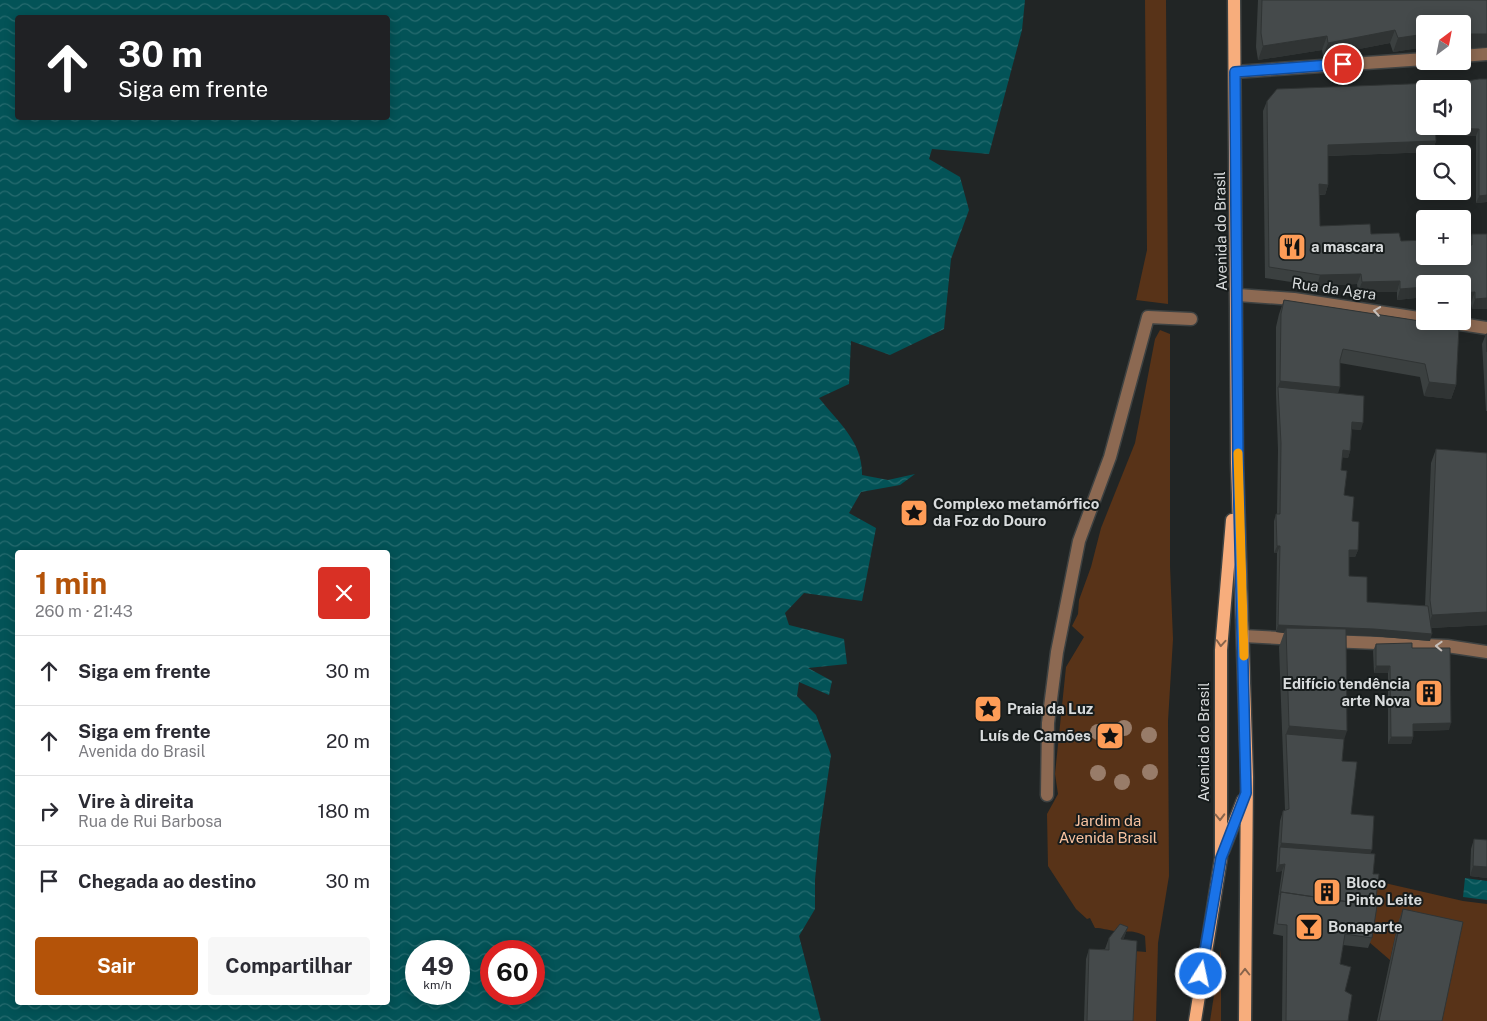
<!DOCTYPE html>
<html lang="pt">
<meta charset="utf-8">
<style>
:root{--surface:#fff;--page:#f7f7f7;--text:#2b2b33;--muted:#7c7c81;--line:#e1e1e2;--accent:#b45309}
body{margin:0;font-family:"Public Sans",sans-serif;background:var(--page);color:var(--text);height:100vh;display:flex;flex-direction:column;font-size:19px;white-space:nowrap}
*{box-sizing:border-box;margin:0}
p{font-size:16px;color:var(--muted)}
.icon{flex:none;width:28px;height:28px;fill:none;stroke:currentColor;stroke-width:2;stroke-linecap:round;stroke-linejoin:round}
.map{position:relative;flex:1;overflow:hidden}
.drawer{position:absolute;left:15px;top:550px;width:375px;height:455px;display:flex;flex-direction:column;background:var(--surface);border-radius:5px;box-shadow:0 2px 12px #0003}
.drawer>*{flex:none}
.top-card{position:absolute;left:15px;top:15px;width:375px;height:105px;border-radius:5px;box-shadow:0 2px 12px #0003;background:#202124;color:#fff;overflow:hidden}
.needle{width:32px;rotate:32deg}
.buttons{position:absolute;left:1416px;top:15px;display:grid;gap:10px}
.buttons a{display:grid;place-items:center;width:55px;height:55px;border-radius:5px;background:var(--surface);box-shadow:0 2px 12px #0003;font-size:25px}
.speed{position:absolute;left:405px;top:940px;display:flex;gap:10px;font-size:25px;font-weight:700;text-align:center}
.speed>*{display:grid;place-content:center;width:65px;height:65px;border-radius:50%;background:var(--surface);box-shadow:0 2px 12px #0003;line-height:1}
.speed small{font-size:12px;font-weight:400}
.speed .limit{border:8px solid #d22;background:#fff;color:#111}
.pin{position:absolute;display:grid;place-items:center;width:42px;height:42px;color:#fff;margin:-21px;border:2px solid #fff;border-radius:50%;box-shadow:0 1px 5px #0007}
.me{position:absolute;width:55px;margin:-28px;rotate:10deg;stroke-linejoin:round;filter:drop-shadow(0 0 4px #0008)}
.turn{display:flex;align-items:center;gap:18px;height:105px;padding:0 20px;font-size:22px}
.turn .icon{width:65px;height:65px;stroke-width:2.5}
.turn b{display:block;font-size:35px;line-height:42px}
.round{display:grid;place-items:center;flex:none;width:52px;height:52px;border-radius:5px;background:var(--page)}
.overview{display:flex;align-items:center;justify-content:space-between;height:85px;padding:0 20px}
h1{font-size:30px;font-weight:700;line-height:38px;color:var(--accent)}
.cta{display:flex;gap:10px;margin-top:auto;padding:10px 20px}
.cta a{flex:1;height:58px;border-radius:5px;background:var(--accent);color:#fff;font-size:20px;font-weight:700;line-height:58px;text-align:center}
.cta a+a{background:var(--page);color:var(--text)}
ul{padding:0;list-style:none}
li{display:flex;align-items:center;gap:15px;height:70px;padding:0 20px;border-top:1px solid var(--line)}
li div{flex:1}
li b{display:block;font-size:19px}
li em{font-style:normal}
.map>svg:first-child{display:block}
.green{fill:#583318}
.water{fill:url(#water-waves);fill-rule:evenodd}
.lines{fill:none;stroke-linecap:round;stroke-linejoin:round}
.minor-casing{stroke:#3e4242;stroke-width:15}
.major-casing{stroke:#3e4242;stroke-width:15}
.minor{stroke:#8c6952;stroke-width:12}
.major{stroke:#f7ad7c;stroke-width:12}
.tree{fill:#987c69}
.wall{fill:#3b4040}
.shaded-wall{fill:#303434}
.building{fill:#454a4b;stroke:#303434}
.oneway{stroke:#c6bfba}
.oneway2{stroke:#87644c}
.route-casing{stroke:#114b97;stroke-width:12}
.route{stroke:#1a73e8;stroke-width:9}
.slow{stroke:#f59e0b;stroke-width:9}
.labels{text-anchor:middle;stroke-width:4;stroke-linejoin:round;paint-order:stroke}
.street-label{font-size:15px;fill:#d9dcdd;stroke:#171c1c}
.poi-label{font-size:15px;font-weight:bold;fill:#d9dcdd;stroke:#171c1c;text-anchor:start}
.park-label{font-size:15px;fill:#f9c3a0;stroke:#171c1c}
</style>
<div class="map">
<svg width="1487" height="1021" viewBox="0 0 1487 1021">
<defs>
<pattern id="water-waves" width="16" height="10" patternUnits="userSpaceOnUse" patternTransform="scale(1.25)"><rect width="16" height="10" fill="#035357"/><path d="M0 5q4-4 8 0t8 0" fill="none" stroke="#276b6f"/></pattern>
</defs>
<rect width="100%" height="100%" fill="#212525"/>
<path class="green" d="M1145,0h21l2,304 -32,-4 11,-50z
M1160,330l10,4v232l3,73 -5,82 1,155 -11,67 -2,78h-26l4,-70 12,1 -1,-16c-14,-7 -17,-3 -31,-5 -7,-1 -11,-3 -19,-3l-5,-10 -3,1 -11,-10 -28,-43 -1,-52 11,-20 -3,-20 11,-107 18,-30 -12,-11 6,-12 1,-14 12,-33 10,-39 34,-85 20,-104z
M1376,881l87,20 24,3v117h-46l-43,-98 -8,37 -21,-18z
M1221,950v71h-11z"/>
<path class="water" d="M0,0h1025l-3,30 -33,124 -57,-5 -3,10 31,18 9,33 -18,49 -7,70 -54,26 -39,-14 -2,43 -30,14c19,24 44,44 43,77l26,5 27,-6 -15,11 -39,7 -12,21 27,15 -14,73 -58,-8 -19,20 4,12 55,14 3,25 -39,4 24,13 -3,14 -30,-13 -2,14 19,19 15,40 -12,82 -4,43v29l-16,27 22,85h-821zM18,18h370v100h-370zM18,552h370v450h-370zM416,951h43v43h-43zM491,951h43v43h-43z
M1465,878l22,3v19l-24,-3z"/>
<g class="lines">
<defs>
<path id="minor" d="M1462,56l25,-2
M1235,72l190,-13
M1238,295l56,4 131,20
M1441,321l46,7
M1243,636l55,3
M1330,641l117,5 40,6
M1047,795l1,-72 9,-71 22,-111 31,-84 38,-140 43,2"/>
<path id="major" d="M1234,0l3,463 10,314 -2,244
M1223,851l20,-51
M1195,1021l26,-163v-208l11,-130"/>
</defs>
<use href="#minor" class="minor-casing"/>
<use href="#major" class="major-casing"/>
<use href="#minor" class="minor"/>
<use href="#major" class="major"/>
</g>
<g class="tree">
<circle cx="1124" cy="728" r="8"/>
<circle cx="1098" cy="732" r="8"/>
<circle cx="1149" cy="735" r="8"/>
<circle cx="1150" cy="772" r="8"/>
<circle cx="1098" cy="773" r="8"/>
<circle cx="1122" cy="782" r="8"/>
</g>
<path class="wall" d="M1258,0h229v47l-25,1v-24h-37v23l-32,5 -3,-9 -67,13 -1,-6 -64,10 -2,-13z
M1487,79v123l-11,1v-67l-40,-1v6l-4,11 -104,4v29l-3,10h-6l1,31 51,8 30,7 24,15 43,-11 4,-11 15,75h-15l-1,-6 -9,-19h-37v13l-28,3v-8h-39l-1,-8 -40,2 -52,-8 -2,-167 4,-10 168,-15z
M1284,300l175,27 -3,58 -5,14 -27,-3 -4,-19 -80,-14 -2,30 23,37 -9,-1 -2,22 -2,7 -6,-1 -1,13 3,25 8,26 6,29 -3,7h-6v19l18,26 58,4 6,-143 5,-14 51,4v172l-56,3 -1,13 -59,-5 -25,-1 -2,104 -2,22 9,53 19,39 3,21 -1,64 -4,10 -25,-3 -3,19 5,27 3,30h-66l1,-85 -10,-2 9,-63 -6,1 4,-51 3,-10 2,-1 -6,-163 5,-14 -8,-1 1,-79h-3v-32l2,-7h1l1,-64 -2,-56v-67l3,-13z
M1486,334h1v77h-1l-4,-67z
M1376,644l36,4 37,82 -36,1v6l-2,7h-23v-71h-14l-1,-22z
M1474,839l13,1v38l-17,-2 1,-27z
M1403,909l39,112h-65l21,-98z
M1128,927l-5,13 10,81h-49l2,-62 3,-10h16l4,-11z"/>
<path class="shaded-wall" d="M1395,30l-5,13 -67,13 5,-13z
M1425,34v13l-32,5 5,-14z
M1467,34h20v13l-25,1z
M1327,36l-5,14 -64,10 5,-14z
M1434,128l45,1 -3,7 -44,-1z
M1436,141l-4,11 -108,4 4,-11z
M1319,184l9,1 -3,10 -10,-1z
M1487,195v7l-11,1 3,-7z
M1361,274l-4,10 -40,2 3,-11z
M1400,281l-3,11h-39l4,-10z
M1425,287v10l-28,3 3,-11z
M1475,292l-4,11h-9v-10z
M1487,298v11h-15l3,-10z
M1280,381l60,6 -4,13 -58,-13z
M1429,382l27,3 -5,14 -27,-3z
M1352,422l11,1 -2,7 -12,-1z
M1343,450l7,1 -2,7 -8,-1z
M1277,546h3l-3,7h-3z
M1349,550h9l-3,7h-9z
M1487,612v13l-59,3 4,-13z
M1278,625l96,4 58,5 -2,7 -59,-5 -85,-3v-5l-2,5 -8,-1z
M1376,666h14l-2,7h-14z
M1451,723l-2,7 -39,1 3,-7z
M1289,726l58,5 -6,18 -55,-15z
M1391,737h22l-2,7h-23z
M1281,843l91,7 -4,10 -88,-13z
M1285,864l-3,7 -6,1 3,-7z
M1473,866l14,1v11l-17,-2z
M1128,927l-4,11 -7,12 4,-11z"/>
<path class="building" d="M1262,0h225v34h-20l-5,-4v-6h-37v10l-27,4 -3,-8 -67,13 -1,-7 -64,10 -2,-13z
M1479,79h8v116l-8,1v-67l-43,-1 -1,-2h27v-37h-27v-3z
M1435,83v6h-10v37h10l1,15 -108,4v40l-9,-1 1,42 50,-2 1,10 28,-1 2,8 24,-1v16h37v-11h10v-11h15v64l-12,1v-7l-13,1v-9h-37v3l-25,2v-8l-38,1 -1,-8 -41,1 -51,-8 -2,-166 10,-12z
M1284,300l175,27 -3,58 -27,-3 -4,-18 -82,-15 -3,11v27l-60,-6 1,-67z
M1486,334h1v18z
M1278,387l86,9 -1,27 -11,-1 -2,29 -7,-1 -2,20 6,1 -3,24 10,2 -2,24 7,1 -1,28h-9v26l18,1v25l61,4 4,28 -58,-5 -96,-4 2,-79h-3l-1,-32h4l1,-71z
M1436,449l51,4v159l-55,3 -2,-15z
M1286,628l60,1 1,102 -58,-5z
M1412,643v5h38l1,75 -38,1v13h-22l-1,-71h-14v-22z
M1286,734l58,5 -2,22 15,1 -6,52 23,2 -2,34 -91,-7 2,-32 6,-2z
M1474,839l13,1v27l-14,-1z
M1280,847l95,7 -2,20h6l-4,32 -94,-14 -1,3 5,-31 -6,1z
M1281,892l96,14 -5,32 -27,-4 -5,30 11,3 -6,24 7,4 -4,26h-62l1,-96 -10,-1z
M1403,909l60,13 -21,99h-63z
M1120,924l8,3 -7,12 16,2 -4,80h-46l2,-72 20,1v-12z"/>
<defs><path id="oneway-chevron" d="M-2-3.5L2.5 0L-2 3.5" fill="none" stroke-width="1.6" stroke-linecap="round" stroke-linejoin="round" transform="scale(1.25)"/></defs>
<g class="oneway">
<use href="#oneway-chevron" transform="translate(1377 311) rotate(-171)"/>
<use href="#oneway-chevron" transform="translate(1439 646) rotate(-178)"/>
</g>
<g class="oneway2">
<use href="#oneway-chevron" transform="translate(1221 643) rotate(94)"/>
<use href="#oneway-chevron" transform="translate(1220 817) rotate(89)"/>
<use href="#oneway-chevron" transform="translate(1245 972) rotate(-90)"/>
</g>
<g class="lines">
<defs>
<path id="route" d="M1201,974l20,-116 25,-65 -8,-331 -3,-390 108,-8"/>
</defs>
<use href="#route" class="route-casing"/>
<use href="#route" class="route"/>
<path class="slow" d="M1238,453l6,203"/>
</g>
<defs>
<symbol id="restaurant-square" viewBox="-11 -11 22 22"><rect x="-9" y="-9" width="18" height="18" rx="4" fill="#fe9c57" stroke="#171c1c"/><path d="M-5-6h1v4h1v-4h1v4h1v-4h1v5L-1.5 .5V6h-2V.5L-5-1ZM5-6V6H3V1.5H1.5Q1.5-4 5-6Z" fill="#111"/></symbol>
<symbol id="sight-square" viewBox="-11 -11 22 22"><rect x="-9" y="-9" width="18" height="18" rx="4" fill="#fe9c57" stroke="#171c1c"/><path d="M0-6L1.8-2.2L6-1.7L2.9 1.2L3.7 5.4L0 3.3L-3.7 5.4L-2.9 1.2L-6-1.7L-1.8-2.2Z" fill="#111"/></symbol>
<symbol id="building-square" viewBox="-11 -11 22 22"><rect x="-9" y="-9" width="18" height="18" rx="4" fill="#fe9c57" stroke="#171c1c"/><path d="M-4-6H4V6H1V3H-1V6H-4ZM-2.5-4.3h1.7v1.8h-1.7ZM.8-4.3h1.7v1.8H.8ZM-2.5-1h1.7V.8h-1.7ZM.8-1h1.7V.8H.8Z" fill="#111"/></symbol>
<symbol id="bar-square" viewBox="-11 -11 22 22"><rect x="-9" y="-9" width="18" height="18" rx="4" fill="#fe9c57" stroke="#171c1c"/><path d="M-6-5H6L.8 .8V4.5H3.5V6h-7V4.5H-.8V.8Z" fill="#111"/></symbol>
</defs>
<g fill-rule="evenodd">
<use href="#restaurant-square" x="1276" y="231" width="32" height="32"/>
<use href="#sight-square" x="898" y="497" width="32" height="32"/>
<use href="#building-square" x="1413" y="677" width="32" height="32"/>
<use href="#sight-square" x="972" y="693" width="32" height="32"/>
<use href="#sight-square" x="1094" y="720" width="32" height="32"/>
<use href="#building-square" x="1311" y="876" width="32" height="32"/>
<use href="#bar-square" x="1293" y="911" width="32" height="32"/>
</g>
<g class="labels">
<g class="street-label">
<text transform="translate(1221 231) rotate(-91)" y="5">Avenida do Brasil</text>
<text transform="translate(1334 289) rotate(8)" y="5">Rua da Agra</text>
<text transform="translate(1204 742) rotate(-90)" y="5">Avenida do Brasil</text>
</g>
<g class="poi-label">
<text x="1311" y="252">a mascara</text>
<text x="933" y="509">Complexo metamórfico<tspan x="933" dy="17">da Foz do Douro</tspan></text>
<text x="1410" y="689" text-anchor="end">Edifício tendência<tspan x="1410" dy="17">arte Nova</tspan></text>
<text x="1007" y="714">Praia da Luz</text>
<text x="1091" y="741" text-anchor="end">Luís de Camões</text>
<text x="1346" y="888">Bloco<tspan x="1346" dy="17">Pinto Leite</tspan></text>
<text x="1328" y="932">Bonaparte</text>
</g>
<g class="park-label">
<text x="1108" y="826">Jardim da<tspan x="1108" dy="17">Avenida Brasil</tspan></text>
</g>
</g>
</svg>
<div class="buttons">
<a><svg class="needle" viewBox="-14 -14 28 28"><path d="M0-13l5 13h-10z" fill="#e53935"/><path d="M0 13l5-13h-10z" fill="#7c7c81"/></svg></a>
<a><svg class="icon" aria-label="sound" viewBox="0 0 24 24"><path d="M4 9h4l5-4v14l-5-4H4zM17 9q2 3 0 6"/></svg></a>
<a><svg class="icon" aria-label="search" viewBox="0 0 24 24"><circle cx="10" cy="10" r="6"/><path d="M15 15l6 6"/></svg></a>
<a>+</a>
<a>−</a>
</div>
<div class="speed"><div>49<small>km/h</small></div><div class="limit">60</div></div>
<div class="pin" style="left:1343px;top:64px;background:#d93025"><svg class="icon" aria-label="arrive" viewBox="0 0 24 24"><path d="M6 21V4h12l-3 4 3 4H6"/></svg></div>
<svg class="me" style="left:1201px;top:974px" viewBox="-20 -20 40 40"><circle r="17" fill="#1a73e8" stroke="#fff" stroke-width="3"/><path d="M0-11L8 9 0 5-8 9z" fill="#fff"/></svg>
<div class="top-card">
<div class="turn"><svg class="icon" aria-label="ahead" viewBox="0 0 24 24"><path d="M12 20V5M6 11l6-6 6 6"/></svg><div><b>30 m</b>Siga em frente</div></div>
</div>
<section class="drawer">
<div class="overview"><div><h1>1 min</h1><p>260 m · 21:43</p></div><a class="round" style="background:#d93025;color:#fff"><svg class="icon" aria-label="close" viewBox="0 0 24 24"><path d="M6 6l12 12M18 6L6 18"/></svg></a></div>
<ul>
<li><svg class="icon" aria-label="ahead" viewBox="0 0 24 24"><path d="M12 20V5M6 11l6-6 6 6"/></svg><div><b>Siga em frente</b></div><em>30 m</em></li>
<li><svg class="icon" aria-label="ahead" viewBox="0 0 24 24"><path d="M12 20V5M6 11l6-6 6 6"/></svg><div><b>Siga em frente</b><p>Avenida do Brasil</p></div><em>20 m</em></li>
<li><svg class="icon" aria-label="right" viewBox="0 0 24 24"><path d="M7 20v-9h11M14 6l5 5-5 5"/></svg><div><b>Vire à direita</b><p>Rua de Rui Barbosa</p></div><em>180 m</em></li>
<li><svg class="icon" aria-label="arrive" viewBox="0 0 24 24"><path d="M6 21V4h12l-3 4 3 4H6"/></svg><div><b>Chegada ao destino</b></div><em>30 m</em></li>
</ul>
<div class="cta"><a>Sair</a><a>Compartilhar</a></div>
</section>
</div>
